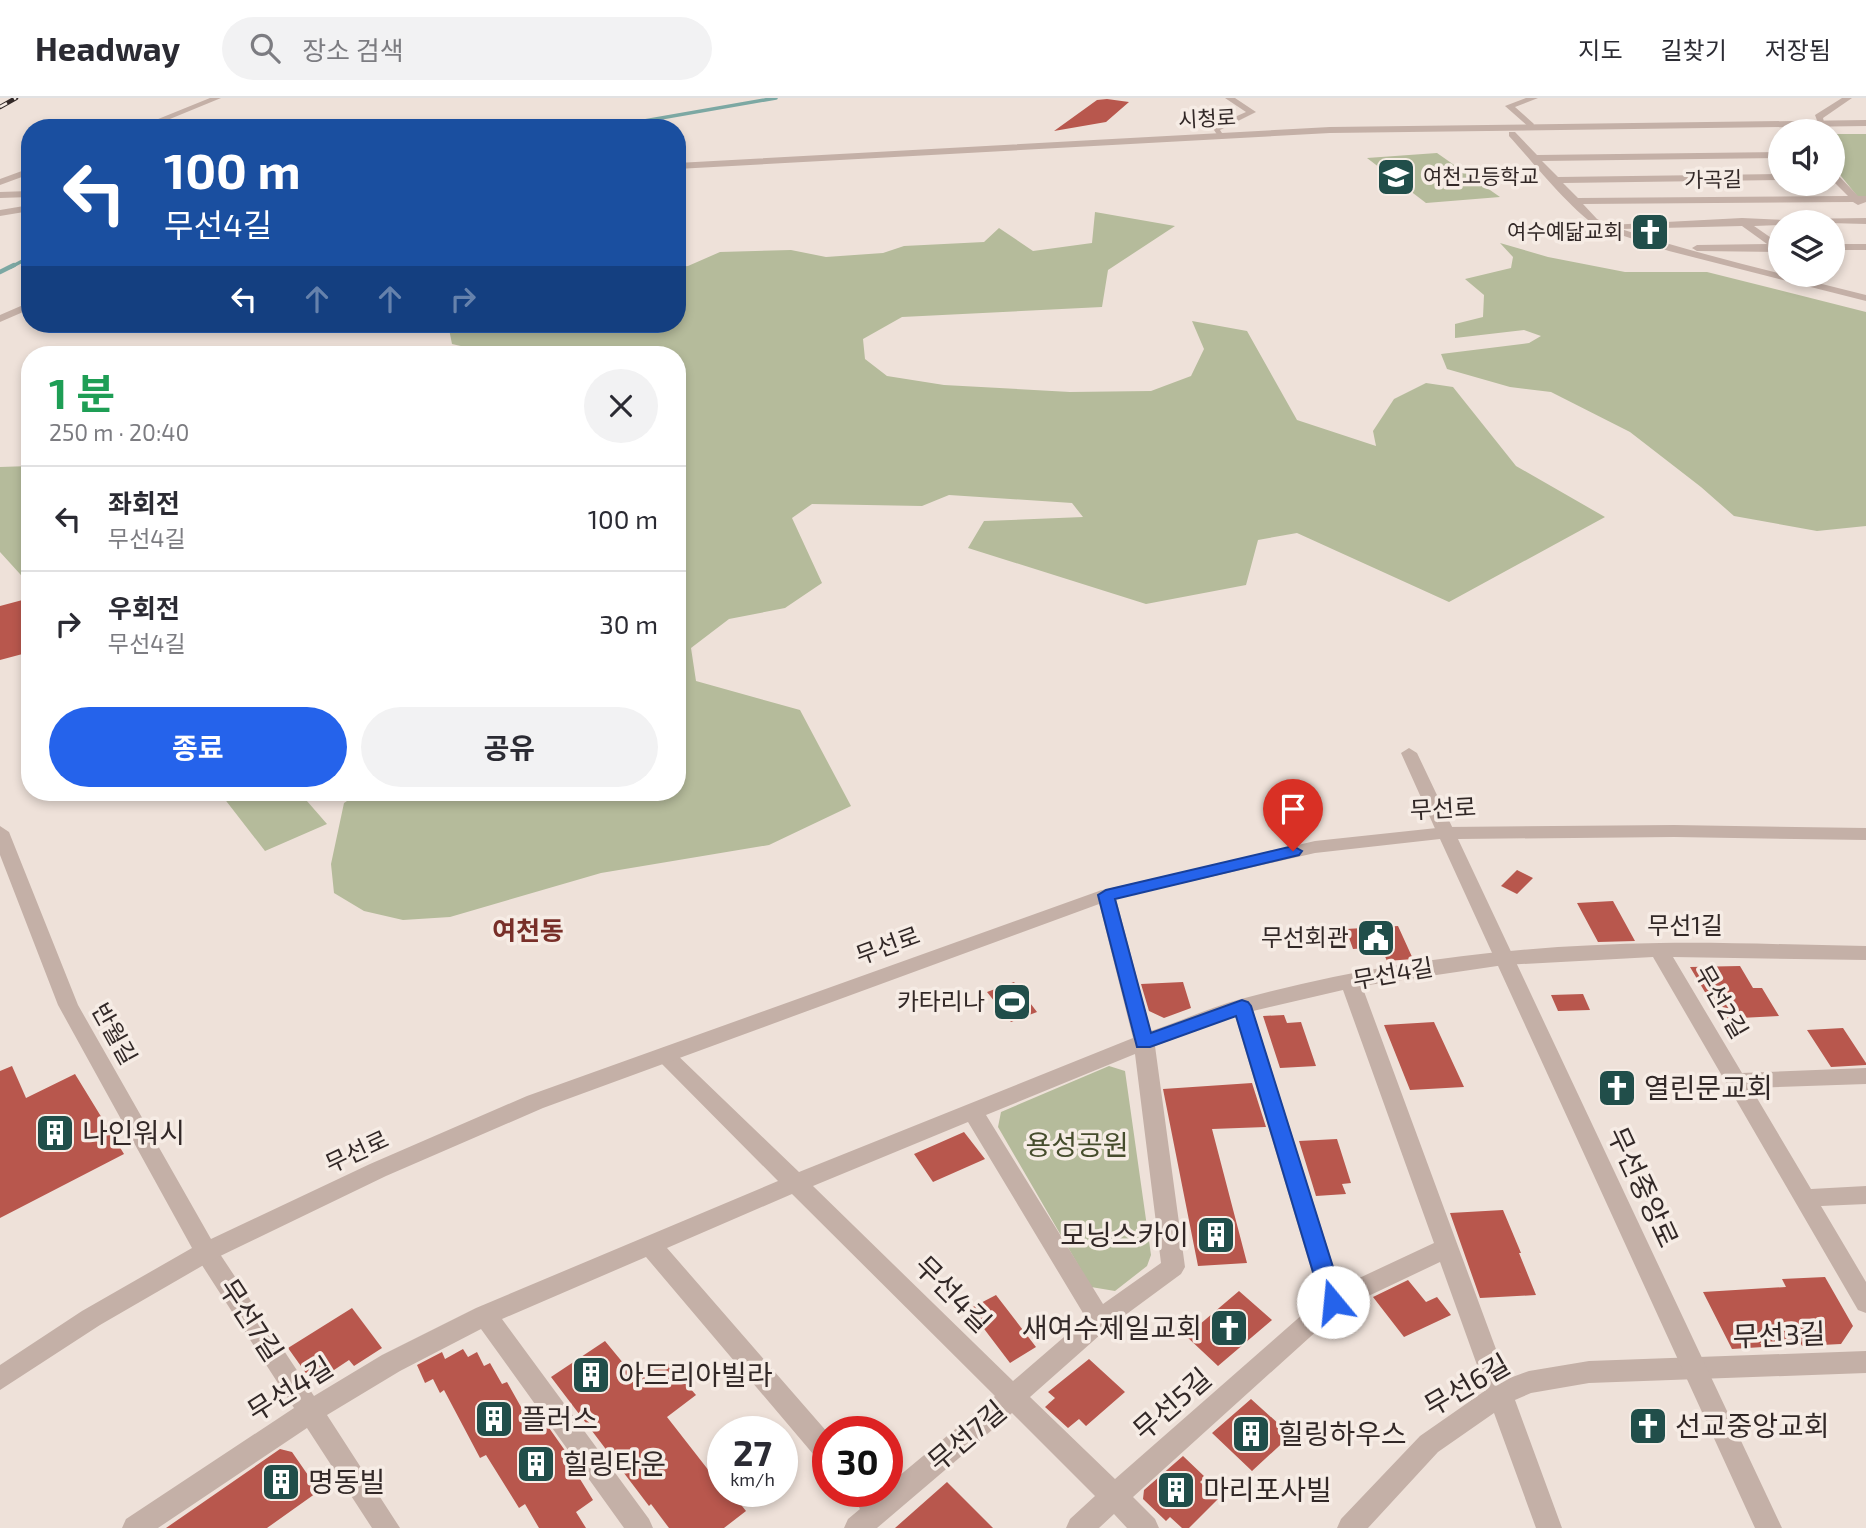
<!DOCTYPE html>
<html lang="ko">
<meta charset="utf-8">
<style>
:root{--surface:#fff;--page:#f2f2f3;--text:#2b2b33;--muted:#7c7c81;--line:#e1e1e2;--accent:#2563eb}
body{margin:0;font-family:"Exo 2","Noto Sans KR",sans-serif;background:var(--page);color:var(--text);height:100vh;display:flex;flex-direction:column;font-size:26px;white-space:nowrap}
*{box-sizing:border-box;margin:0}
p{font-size:23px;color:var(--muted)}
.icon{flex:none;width:38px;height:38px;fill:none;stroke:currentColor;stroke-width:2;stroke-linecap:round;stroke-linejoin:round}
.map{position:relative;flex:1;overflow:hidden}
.details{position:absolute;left:21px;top:248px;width:665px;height:455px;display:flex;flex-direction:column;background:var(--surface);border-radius:28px;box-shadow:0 4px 10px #0003}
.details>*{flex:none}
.guide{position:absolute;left:21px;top:21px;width:665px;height:214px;border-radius:28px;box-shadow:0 4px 10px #0003;background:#1a4fa0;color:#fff;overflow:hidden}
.fabs{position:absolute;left:1768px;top:21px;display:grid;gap:14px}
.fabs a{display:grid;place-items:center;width:77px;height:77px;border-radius:50%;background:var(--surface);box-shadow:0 4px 10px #0003;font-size:35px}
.speed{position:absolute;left:707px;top:1318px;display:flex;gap:14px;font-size:35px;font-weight:700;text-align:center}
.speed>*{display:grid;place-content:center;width:91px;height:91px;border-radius:50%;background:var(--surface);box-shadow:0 4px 10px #0003;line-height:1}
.speed small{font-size:18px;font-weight:400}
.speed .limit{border:10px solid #d22;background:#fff;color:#111}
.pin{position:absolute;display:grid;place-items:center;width:60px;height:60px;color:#fff;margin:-72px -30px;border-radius:50% 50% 50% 0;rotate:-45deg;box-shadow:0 0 7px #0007}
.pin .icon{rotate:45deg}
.me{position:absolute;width:77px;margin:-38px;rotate:343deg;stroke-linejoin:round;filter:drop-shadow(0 0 5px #0008)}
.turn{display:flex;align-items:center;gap:24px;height:147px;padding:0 28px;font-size:32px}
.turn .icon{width:91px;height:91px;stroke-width:2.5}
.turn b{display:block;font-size:49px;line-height:60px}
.lanes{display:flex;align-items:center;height:66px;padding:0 28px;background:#0003;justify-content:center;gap:35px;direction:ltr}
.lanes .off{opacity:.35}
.round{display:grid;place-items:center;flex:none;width:74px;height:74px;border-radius:37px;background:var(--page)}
.headline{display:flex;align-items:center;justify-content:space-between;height:119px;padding:0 28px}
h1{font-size:42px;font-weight:700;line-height:52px;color:#1e9e55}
.primary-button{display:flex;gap:14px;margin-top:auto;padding:14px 28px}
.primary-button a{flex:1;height:80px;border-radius:42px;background:var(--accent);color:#fff;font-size:28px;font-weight:700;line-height:80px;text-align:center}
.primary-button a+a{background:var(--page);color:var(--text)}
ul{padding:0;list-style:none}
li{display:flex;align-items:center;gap:21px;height:105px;padding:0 28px;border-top:2px solid var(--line)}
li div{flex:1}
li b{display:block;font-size:26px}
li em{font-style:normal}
header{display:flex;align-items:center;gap:42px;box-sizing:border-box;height:98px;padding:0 35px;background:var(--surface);border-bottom:2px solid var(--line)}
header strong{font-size:33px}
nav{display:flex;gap:38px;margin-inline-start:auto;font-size:24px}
.search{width:490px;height:63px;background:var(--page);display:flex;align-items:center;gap:18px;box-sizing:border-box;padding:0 24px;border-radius:38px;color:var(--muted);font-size:26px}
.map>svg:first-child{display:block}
.green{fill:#b5bb9b}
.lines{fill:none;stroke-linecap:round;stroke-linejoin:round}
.stream-far1{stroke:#7ca8a3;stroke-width:3.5}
.stream{stroke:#7ca8a3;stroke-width:4.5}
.building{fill:#b8574d}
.minor{fill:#c4b0a7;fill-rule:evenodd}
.tertiary{fill:#c4b0a7;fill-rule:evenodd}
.rail-casing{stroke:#322827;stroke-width:4.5}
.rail{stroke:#f6ece5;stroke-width:2.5;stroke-dasharray:8;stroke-linecap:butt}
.route{fill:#2563eb;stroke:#184099;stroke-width:2}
.labels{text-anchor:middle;stroke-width:7;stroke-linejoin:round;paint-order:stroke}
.far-street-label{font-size:21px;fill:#322827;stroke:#f6ece5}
.far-poi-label{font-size:21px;fill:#322827;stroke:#f6ece5;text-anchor:start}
.street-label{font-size:24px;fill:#322827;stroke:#f6ece5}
.poi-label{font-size:24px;fill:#322827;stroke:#f6ece5;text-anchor:end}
.neighbourhood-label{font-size:26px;font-weight:bold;fill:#782f29;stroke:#f6ece5}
.near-poi-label{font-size:28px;fill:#322827;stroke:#f6ece5;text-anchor:start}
.near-park-label{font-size:28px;fill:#464d2d;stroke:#f6ece5}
.near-street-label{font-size:28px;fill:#322827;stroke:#f6ece5}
</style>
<header>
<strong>Headway</strong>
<div class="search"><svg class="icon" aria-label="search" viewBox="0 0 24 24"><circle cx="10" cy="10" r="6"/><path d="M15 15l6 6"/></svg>장소 검색</div>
<nav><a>지도</a><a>길찾기</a><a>저장됨</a></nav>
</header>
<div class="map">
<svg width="1866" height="1430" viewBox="0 0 1866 1430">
<rect width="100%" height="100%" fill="#eee1d9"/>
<path class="green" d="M1832,36h34v63h-8l-26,-32z
M1437,55l63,44 -74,6 -59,-45z
M1095,114l80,14 -67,44 -6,37 -200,10 -39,22 2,20 22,17 57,9 126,7 81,-1 40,-15 13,-27 -12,-28 55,10 50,89 79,26 -3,-15 21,-32 32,-16 27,4 63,79 89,51 -156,85 -152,-69 -39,7 -12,45 -100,19 -178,-56 16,-27 99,-4 -11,-14 -123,-8 -27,11 -110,-2 -20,14 30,65 -37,25 -56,11 -38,29 5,33 104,29 51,96 -82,39 -168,28 -151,44 -47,3 -39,-9 -30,-18 -3,-29 13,-61 15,-10h318v-438h-177l-48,-11 -4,-20h229v-57l11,-1 32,-14 71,-2 35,7 57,-4 21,-7 80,-4 15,-14 34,23 59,-8z
M1500,145l48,14 77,15h82l159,40v214l-49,5 -83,-15 -33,-29 -71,-55 -79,-40 -41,-5 -63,-18 -6,-15 88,-11 12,-7 -17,-6 -69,8v-14l28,-7 1,-22 -19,-16 46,-11 2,-11z
M30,368v119l-30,-33v-85z
M220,695h80l27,31 -62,27z
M1109,968l16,5 26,184 -4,11 -32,25 -24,-4 -93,-160 3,-15z"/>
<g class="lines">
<path class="stream-far1" d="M604,30l172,-30
M11,169l19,-10"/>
<path class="stream" d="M0,174l14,-7"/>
</g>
<path class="building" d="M1107,1l22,3 -23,20 -52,9 43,-31z
M30,500v54l-30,8v-54z
M1517,772l16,8 -16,16 -16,-8z
M1613,803l22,40 -37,1 -21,-39z
M1398,828l15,33 -26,2 -6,-14 -28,2 -7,-20z
M1740,868l13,22h9l17,28 -58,3 -31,-52z
M1014,884l23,30 -26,10 -24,-30z
M1183,884l8,26 -27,10 -15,-7 -8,-27z
M1583,896l7,16 -32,1 -7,-16z
M1284,917l3,8 14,-1 15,44 -36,2 -17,-52z
M1434,924l30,65 -54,3 -26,-65z
M1843,930l23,35v2l-35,2 -24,-37z
M12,968l14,32 49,-24 49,80 -124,64v-147z
M1252,985l14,44 -54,2 35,134 -49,3 -35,-177z
M964,1034l21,27 -52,23 -19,-28z
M1337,1041l14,44 -9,1 4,10 -30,2 -17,-55z
M1503,1112l18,43h-2l17,42 -56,3 -30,-85z
M1825,1179l28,49 -12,18 -39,2 -3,-6 -39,3 3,4 -31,2 -29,-57 83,-5 -4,-8z
M1408,1182l18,22 11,-5 14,18 -47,22 -31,-40z
M1239,1193l33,29 -54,46 -32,-30z
M996,1197l40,52 -26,16 -41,-54z
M352,1210l30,40 -28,18 -5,-6 -21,14 -5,-8 -15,10 -20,-28z
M605,1243l33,40 28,-20 30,34 -29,22 46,59 3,-2 7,8v9h7l16,20 -22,17h-55l-18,-24 -2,2 -98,-129z
M463,1251l5,8 9,-5 7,14 6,-3 12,21 5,-2 28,50 12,-7 31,44 -3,2 18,29 -17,12 10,16h-47l-14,-24 -6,4 -33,-53 -6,3 -36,-68 -4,3 -7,-14 -8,4 -8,-18 25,-13 3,7z
M1089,1261l36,33 -39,34 -7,-7 -11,9 -23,-21 10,-9 -7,-6z
M1251,1301l40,36 -39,36 -40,-38z
M280,1351l12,3 27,39 -52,37h-101z
M1183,1358l22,21 -5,5 18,17 -29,29h-7l-12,-11 -4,4 -23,-22 1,-9z
M947,1384l46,46h-98z"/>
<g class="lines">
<path class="minor" d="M210,0h11l-73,30h-12z
M1225,0h10l21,14 -36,18 4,6 -4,3 -8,-12 34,-15z
M1526,0h12l-23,9 19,17 -3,5 -26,-23z
M1842,0h10l-29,20 2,8h-6l-4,-11z
M1509,34h6l22,23 243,-3v6l-238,3 16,16 222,-3v6l-217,3 15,15 270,-2 -16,-16v-9l3,1 23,24h8v6l-8,3 -5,-3 -270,2 14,15 12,6 133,-7 41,2 2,2h-5v3l-26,1 26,18v8l-83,-1 -5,-3 5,-3 70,-1 -25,-18 -121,3c82,27 163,45 245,66v6l-197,-50 -69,-23c-27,-15 -68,-67 -91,-92z
M30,70v6l-30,11v-6z
M1866,120v6l-75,-2 5,-3z
M1832,146h34v6h-34z
M1409,650l8,5 38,80 -3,4 -6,2 -9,-6 -36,-80z
M1106,791l7,2 2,4 36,136c30,-10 60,-24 90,-32 136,-37 277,-54 419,-56 68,-1 137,2 206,3v14l-193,-3 69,116 124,-5v16l-115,4 60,101 55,-3v18l-45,2 45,76v31l-8,-3 -205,-353 -149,8 -142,21 145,393 22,-8 60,-10 277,-10v22l-277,10 -58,10 -16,7 47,128h-26l-42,-115 -56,39 -70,76h-31l4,-9 79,-83 66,-46 -46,-128 -99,47 -208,188 22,22 4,9h-32l-13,-14 -15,14h-33l4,-9 25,-23 -83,-83 -135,115h-33l4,-9 12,-10 -12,-18h39v-5l108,-90 -203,-202 -125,54 161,185v31l-9,-3 -173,-204 -144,62 147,200 4,9h-29l-143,-199 -81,42 -73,44 73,113h-28l-65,-100 -149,100h-36l4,-9 168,-111 -96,-149 -4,-7 4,-7 8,-3 8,3 100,151 68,-41 94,-47 302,-127 -120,-121 -3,-5 3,-5 7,-3 7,3 127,122 334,-134 -36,-143 2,-4zM1343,892l91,253 -94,44 -87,-276zM1235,918l85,283 -205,180 -85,-82 79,-70 72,-53 4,-7 -30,-221zM1135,956l26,209 -58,41 -117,-189zM968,1024l118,196 -73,63 -200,-195z"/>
<path class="tertiary" d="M1866,22v6l-536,7 -653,36v-6l653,-36z
M30,93v6l-30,1v-6z
M30,107v6l-30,5v-6z
M30,204v7l-30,13v-7z
M1674,727l192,3v12l-192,-3 -216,2 324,689h-27l-315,-689 -125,14 -205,47 -567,208 -157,68 -172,83 -114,66 -100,65v-25l82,-54 110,-63 -134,-243 -58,-150v-29l9,6 69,173 133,234 159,-75 157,-68 572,-205 216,-50 131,-14z"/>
<defs>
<path id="rail" d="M0,9l16,-9"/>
</defs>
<use href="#rail" class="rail-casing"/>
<use href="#rail" class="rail"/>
</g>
<path class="route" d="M1293,748l9,5 -3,4 -184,44 36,134 91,-33 6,2 3,4 93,296 -3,7 -8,3 -8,-3 -3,-7 -86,-286 -86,31h-13l-39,-152 8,-5z"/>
<defs>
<symbol id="school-square" viewBox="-11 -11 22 22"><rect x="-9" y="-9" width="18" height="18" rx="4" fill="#214e4a" stroke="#f6ece5"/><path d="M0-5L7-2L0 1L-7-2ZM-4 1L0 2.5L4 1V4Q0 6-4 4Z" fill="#fff"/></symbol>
<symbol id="church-square" viewBox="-11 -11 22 22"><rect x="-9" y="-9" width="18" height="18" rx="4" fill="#214e4a" stroke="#f6ece5"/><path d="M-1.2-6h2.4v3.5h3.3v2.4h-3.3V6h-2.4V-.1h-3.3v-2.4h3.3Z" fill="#fff"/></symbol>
<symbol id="civic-square" viewBox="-11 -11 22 22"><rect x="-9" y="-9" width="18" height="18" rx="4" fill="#214e4a" stroke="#f6ece5"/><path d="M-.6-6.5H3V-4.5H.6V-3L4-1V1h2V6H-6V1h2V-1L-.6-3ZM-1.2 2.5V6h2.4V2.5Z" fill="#fff"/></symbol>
<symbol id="stadium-square" viewBox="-11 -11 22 22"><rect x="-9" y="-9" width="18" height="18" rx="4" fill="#214e4a" stroke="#f6ece5"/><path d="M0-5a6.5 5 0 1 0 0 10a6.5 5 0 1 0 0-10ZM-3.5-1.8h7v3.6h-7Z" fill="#fff"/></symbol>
<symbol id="building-square" viewBox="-11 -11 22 22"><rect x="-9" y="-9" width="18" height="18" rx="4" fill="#214e4a" stroke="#f6ece5"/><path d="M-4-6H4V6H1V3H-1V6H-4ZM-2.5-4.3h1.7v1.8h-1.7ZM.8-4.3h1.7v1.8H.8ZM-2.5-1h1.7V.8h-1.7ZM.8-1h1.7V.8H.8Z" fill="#fff"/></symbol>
</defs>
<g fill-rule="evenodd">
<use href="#school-square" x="1374" y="57" width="44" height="44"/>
<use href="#church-square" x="1628" y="112" width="44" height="44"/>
<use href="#civic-square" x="1354" y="818" width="44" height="44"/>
<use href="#stadium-square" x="990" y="882" width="44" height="44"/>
<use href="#church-square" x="1595" y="968" width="44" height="44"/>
<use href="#building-square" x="33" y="1013" width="44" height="44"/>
<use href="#building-square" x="1194" y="1115" width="44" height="44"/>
<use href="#church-square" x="1207" y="1208" width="44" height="44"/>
<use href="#building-square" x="569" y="1255" width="44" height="44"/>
<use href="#building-square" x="472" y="1299" width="44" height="44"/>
<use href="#church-square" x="1626" y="1306" width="44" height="44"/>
<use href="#building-square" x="1229" y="1314" width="44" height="44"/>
<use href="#building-square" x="514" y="1344" width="44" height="44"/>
<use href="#building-square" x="259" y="1362" width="44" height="44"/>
<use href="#building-square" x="1154" y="1370" width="44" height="44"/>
</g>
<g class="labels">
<g class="far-street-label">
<text transform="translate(1207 21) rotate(-3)" y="7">시청로</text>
<text transform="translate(1713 82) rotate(-1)" y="7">가곡길</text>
</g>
<g class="far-poi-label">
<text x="1423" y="86">여천고등학교</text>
<text x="1623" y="141" text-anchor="end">여수예닮교회</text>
</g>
<g class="street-label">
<text transform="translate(1443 711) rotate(-3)" y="8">무선로</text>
<text x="1685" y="836">무선1길</text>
<text transform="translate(888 848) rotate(-20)" y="8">무선로</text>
<text transform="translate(1393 876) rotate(-10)" y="8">무선4길</text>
<text transform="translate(1721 904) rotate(60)" y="8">무선2길</text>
<text transform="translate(114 936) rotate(61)" y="8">반월길</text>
<text transform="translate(357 1054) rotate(-25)" y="8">무선로</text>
</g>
<g class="poi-label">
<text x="1349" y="848">무선회관</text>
<text x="985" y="912">카타리나</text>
</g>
<g class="neighbourhood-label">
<text x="528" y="842">여천동</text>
</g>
<g class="near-poi-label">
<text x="1644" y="1000">열린문교회</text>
<text x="82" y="1045">나인워시</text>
<text x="1189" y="1147" text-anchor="end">모닝스카이</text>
<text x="1202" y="1240" text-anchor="end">새여수제일교회</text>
<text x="618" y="1287">아드리아빌라</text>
<text x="521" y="1331">플러스</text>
<text x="1675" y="1338">선교중앙교회</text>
<text x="1278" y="1346">힐링하우스</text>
<text x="563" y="1376">힐링타운</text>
<text x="308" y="1394">명동빌</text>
<text x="1203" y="1402">마리포사빌</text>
</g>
<g class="near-park-label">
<text x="1077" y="1057">용성공원</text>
</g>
<g class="near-street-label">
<text transform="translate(1643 1089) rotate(65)" y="10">무선중앙로</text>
<text transform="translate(953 1196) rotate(45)" y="10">무선4길</text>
<text transform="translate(251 1222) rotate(57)" y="10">무선7길</text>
<text transform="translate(1779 1237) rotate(-2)" y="10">무선3길</text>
<text transform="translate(1467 1287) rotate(-30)" y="10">무선6길</text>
<text transform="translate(290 1291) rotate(-32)" y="10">무선4길</text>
<text transform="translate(1172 1306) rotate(-41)" y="10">무선5길</text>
<text transform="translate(967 1338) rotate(-40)" y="10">무선7길</text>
</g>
</g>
</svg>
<div class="fabs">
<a><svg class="icon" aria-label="sound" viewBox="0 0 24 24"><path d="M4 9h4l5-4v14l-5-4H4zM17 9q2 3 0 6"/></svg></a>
<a><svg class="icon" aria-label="layers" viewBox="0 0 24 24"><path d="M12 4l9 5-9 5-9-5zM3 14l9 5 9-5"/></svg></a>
</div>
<div class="speed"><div>27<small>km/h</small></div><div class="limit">30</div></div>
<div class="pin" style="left:1293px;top:753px;background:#d93025"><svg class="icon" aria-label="arrive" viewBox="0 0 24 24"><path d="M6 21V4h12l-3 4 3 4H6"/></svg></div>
<svg class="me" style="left:1333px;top:1204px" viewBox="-20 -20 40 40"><circle r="19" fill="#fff"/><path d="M0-13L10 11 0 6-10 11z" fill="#2563eb"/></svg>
<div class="guide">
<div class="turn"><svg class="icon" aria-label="left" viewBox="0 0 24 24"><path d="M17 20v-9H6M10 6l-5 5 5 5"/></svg><div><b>100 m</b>무선4길</div></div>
<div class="lanes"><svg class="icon" aria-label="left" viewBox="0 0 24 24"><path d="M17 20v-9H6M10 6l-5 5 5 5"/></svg><svg class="icon off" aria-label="ahead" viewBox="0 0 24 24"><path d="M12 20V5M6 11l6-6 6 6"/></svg><svg class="icon off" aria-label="ahead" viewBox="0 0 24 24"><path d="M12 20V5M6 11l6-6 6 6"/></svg><svg class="icon off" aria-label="right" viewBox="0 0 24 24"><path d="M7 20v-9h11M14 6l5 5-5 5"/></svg></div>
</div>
<section class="details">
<div class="headline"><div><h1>1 분</h1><p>250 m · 20:40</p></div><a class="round"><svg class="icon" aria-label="close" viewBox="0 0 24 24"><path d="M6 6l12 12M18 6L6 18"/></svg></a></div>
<ul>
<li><svg class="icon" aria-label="left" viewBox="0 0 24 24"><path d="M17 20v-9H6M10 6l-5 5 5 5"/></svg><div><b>좌회전</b><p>무선4길</p></div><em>100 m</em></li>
<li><svg class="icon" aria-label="right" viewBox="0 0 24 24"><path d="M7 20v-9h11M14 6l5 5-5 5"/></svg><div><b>우회전</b><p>무선4길</p></div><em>30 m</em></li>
</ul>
<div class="primary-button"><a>종료</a><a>공유</a></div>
</section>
</div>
